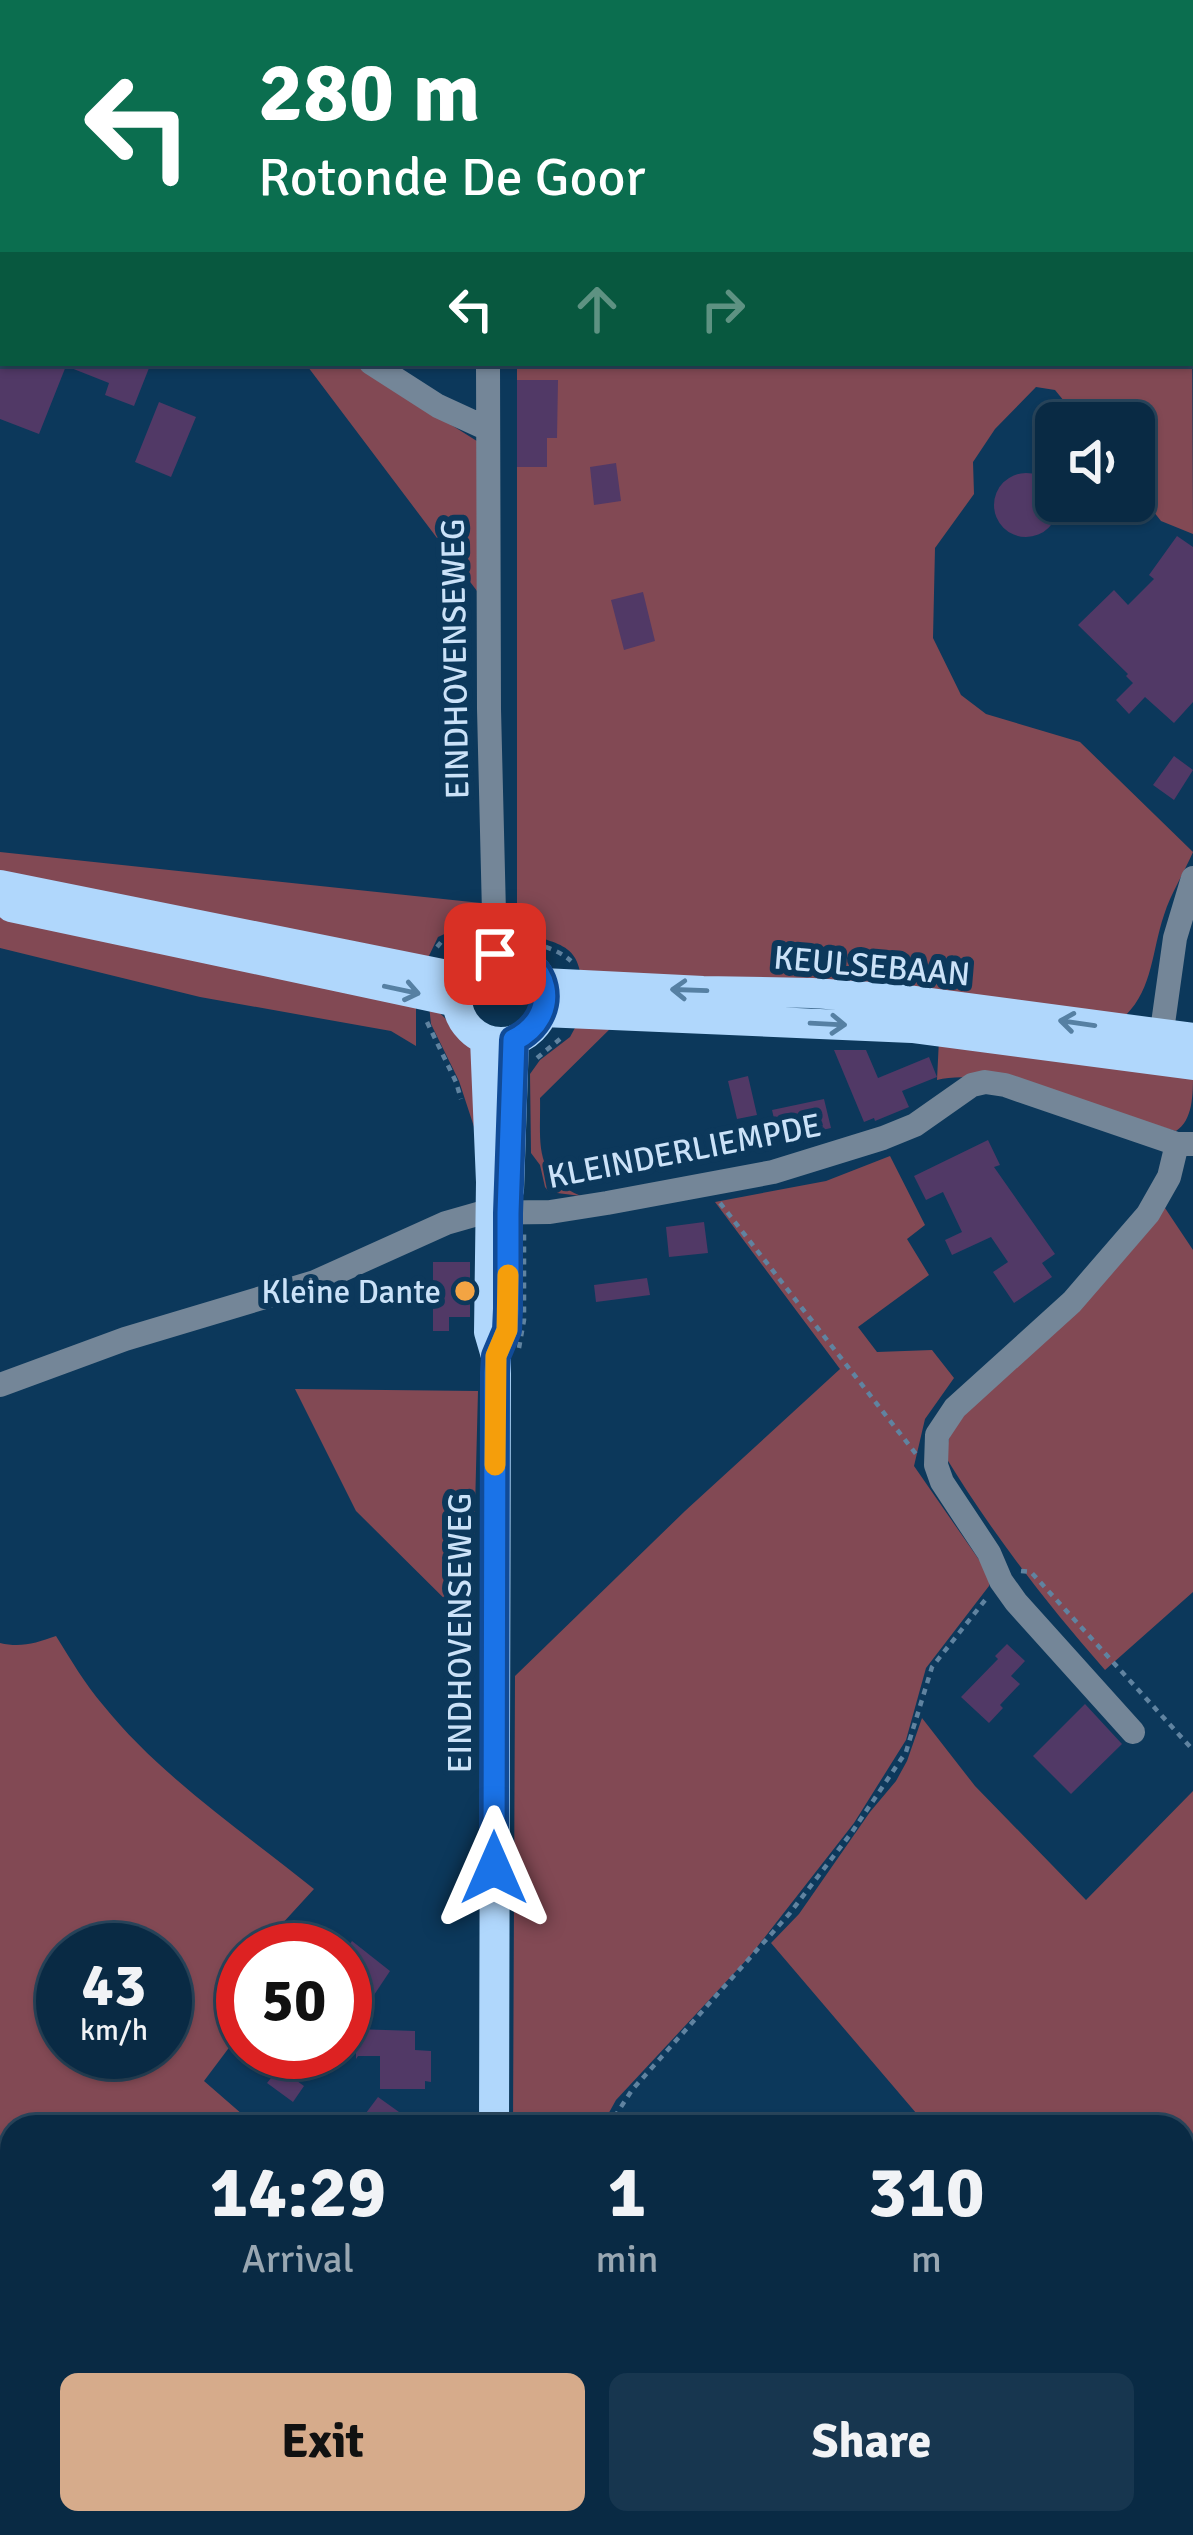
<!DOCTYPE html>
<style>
:root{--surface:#092a44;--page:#17364f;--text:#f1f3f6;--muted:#99a7b2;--line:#29465d;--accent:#d6ab8b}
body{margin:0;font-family:Signika,sans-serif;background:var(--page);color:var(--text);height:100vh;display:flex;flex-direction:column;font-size:45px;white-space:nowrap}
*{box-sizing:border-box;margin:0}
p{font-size:39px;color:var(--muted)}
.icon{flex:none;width:66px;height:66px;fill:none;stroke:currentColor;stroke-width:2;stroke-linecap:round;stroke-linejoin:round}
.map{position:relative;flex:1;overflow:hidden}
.sheet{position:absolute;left:0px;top:2115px;width:1194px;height:420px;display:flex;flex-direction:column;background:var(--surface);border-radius:36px 36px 0 0;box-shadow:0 3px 9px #0004,0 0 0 3px var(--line)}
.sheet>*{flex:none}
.guide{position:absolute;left:0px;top:0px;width:1194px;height:366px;box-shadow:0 3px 9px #0004,0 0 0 3px var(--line);background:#0b6e4f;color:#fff;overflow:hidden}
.controls{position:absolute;left:1035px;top:402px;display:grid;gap:24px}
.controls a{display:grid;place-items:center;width:120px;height:120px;border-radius:18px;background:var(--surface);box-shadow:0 3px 9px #0004,0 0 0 3px var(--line);font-size:60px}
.speed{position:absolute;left:36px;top:1923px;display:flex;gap:24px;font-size:60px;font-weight:700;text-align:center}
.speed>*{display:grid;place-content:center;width:156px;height:156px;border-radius:50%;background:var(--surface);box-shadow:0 3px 9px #0004,0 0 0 3px var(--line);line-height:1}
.speed small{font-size:30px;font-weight:400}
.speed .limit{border:18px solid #d22;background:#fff;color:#111}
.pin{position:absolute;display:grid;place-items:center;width:102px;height:102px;color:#fff;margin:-51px;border-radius:24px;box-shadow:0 6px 18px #0006}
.me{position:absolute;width:132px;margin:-66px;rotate:0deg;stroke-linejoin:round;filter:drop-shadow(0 0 9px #0008)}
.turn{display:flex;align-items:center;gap:42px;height:252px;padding:0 60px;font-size:54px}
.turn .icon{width:156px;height:156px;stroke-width:2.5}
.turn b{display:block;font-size:84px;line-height:102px}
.lanes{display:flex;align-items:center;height:114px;padding:0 60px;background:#0003;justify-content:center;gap:60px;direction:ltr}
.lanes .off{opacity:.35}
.eta{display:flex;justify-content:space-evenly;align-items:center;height:204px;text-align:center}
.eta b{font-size:72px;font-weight:700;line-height:84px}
.primary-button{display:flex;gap:24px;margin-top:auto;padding:24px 60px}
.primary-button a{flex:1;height:138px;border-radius:18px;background:var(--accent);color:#111;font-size:48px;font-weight:700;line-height:138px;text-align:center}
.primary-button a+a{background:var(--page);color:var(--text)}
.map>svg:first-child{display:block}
.green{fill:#824954;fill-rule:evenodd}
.building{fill:#513966}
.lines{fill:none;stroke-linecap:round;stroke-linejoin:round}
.path{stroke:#6083a0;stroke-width:4.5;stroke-dasharray:6 6;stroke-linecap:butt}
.minor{stroke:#748698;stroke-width:24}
.major{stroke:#b0d7fc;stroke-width:30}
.oneway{stroke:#5680a3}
.route-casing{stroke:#114b97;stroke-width:30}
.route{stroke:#1a73e8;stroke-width:21}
.slow{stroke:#f59e0b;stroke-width:21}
.poi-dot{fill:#f3a443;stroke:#0c385b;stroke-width:4.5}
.labels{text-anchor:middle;stroke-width:12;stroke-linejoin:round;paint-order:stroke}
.street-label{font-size:33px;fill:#cbe2f8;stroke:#0c385b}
.poi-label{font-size:33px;fill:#cbe2f8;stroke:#0c385b;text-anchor:end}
</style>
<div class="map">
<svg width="1193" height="2535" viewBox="0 0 1193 2535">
<rect width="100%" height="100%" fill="#0c385b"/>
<path class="green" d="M520,0h533l3,3h-536z
M1191,130l2,404 -32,-13 -27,-34v-64h-52l-27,-33 -19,-3 -41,42 -22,33 1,32 -39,54 -2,90 28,57 25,19 94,28 113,110c-9,21 -22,41 -29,63 -12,35 -11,73 -38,100l-545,-38c-6,-51 -55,-22 -64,-70v-544h674z
M305,363h48l127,80v152z
M0,852l481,51 1,8 -14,12 -30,14 -11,23 -427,-80z
M0,914l416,86v46l-25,-15 -191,-34 -200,-49z
M429,1005c21,13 31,35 53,46l-3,91 -20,-61 -28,-57z
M620,1019l-80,79c1,44 -8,78 41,98l-32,-4 -4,-5 -5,-22 -9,-12 -1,-79 10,-14 30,-23 6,-11z
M939,1039l254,34c0,22 0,47 -17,58 -58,-17 -184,-66 -239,-51z
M890,1156l35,69 -18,14 22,36 -71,52 19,25 55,-2 22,28 -29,41 -11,47 77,111 -2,9 -63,82 -20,72 -52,83 -104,133 -134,144 -15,27h-88l2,-451 170,-165 155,-142 -125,-167 111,-21z
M1163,1205l30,45v342l-88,78c-59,-67 -113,-137 -160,-214l6,-26 18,-29z
M295,1389l183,2 -6,235 -116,-115z
M56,1636c15,24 29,48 47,69 56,70 141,128 211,184l-56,61h-15v17l-19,21 19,20v21l-39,52 53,46h-245v361l-12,10v-142l7,-5 -7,-10v-698c21,5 36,0 56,-7zM63,1950h102v102h-102z
M922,1718l53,68 111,114 107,-109v354l-11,-12v-6l-8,-3 -5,3h-241l-157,-184 28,-29 71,-102 26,-31 11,-20z
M1193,2395v140h-180l18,-12h151v-117z"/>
<path class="building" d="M0,363h151l-17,43 -29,-11 4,-12 -43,-17 -27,68 -39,-15z
M517,380h41l-1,58h-10v29h-30z
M159,402l37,15 -25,60 -36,-15z
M616,463l5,38 -27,4 -4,-38z
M994 505a32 32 0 1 1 64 0a32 32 0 1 1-64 0Z
M1177,536l16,11v155l-19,21 -29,-26 -16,17 -13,-14 17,-17 -7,-7 2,-2 -50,-49 36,-35 14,15 26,-26 -5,-4z
M643,592l12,49 -31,9 -13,-50z
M1174,756l19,14 -19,30 -21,-15z
M834,1050h32l12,28 51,-21 8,20 -35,14 7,16 -34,14 -1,-3 -10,4z
M748,1076l9,39 -20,4 -9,-38z
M824,1099l7,29 -52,12 -7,-30z
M988,1140l12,25 -6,2 61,87 -13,9 10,14 -38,26 -21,-31 15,-10 -17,-25 -39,18 -7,-15 17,-8 -19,-40 -17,8 -12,-24z
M704,1222l4,31 -39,4 -3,-30z
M433,1262h37v55h-21v14h-16z
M647,1278l3,17 -54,7 -2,-17z
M1007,1644l18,17 -14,15 9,8 -20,21 3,3 -14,15 -28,-26 37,-38 -3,-3z
M1085,1704l37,40 -51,50 -38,-38z
M352,1941l38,30 -16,24 -29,-22v-22z
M356,2029l59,2v19l16,1v31l-6,-1v8h-45v-33h-22l-2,3z
M279,2068l25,18 -11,16 -26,-19z
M378,2097l42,30h-35l-19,-14z"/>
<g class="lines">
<path class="path" d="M0,125l3,2
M517,926c18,24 35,18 54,35
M437,947l5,-6 31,-15
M427,1022l29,60 5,17
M537,1058l23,-19
M720,1203l196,251
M519,1348l5,-28v-86
M1021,1571l10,1 162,178
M608,2127l24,-37 158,-177 62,-81 54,-80 26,-85 54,-68"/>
<path class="minor" d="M1064,0l3,3
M488,3v-3
M1191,119l2,2
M371,363l67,43 50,23
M488,363l1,346 6,245
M1159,1052l16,-114 18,-60
M0,1385l125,-46 190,-57 131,-59 35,-10 69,-1 57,-9 166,-31 110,-34 32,-13 57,-40 13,-3 20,3 172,59h16
M1133,1732l-117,-130 -15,-21 -12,-28 -47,-71 -6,-17 1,-30 18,-27 117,-106 76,-88 21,-37 8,-33"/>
<path class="major" d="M0,885l462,93
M11,907l446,95
M457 998a44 44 0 1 1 88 0a44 44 0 1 1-88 0Z
M543,983l160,8 109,2 89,6 292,39
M543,1012l369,16 281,37
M485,1039l6,143 -2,150 7,24 -2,771
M509,1190l5,-150
M494,2535v-12"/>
</g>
<defs><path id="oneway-shaft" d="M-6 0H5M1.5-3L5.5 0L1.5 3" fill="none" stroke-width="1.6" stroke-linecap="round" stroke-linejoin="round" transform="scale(3)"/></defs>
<g class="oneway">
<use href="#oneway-shaft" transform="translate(402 990) rotate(12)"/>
<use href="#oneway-shaft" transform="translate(689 990) rotate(-178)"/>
<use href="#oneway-shaft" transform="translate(1077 1023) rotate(-172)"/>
<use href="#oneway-shaft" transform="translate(828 1024) rotate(3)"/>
</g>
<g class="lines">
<defs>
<path id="route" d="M494,1868l1,-495 1,-17 11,-26 1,-21v-96l6,-173c49,-24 37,-87 -19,-86"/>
</defs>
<use href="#route" class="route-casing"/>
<use href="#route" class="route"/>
<path class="slow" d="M495,1465l1,-109 11,-26 1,-55"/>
</g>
<circle class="poi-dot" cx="465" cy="1291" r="12"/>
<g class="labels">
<g class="street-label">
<text transform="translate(454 659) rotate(-91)" y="12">EINDHOVENSEWEG</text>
<text transform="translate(872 965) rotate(5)" y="12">KEULSEBAAN</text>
<text transform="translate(684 1150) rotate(-11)" y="12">KLEINDERLIEMPDE</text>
<text transform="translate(459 1633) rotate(-90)" y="12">EINDHOVENSEWEG</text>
</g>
<g class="poi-label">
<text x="441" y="1303">Kleine Dante</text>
</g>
</g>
</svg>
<div class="controls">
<a><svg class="icon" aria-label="sound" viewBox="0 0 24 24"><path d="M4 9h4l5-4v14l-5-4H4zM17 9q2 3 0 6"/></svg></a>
</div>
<div class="speed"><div>43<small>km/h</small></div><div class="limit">50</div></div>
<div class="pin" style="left:495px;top:954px;background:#d93025"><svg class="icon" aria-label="arrive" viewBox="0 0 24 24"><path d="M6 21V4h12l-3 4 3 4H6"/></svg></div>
<svg class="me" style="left:494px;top:1868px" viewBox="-20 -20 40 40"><path d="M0-17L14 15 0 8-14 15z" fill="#1a73e8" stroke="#fff" stroke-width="4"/></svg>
<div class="guide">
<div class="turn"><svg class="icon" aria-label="left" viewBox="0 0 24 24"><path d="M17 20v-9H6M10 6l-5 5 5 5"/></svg><div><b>280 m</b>Rotonde De Goor</div></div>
<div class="lanes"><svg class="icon" aria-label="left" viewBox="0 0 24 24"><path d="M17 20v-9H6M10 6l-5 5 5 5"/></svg><svg class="icon off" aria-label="ahead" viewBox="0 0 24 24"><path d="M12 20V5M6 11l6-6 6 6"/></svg><svg class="icon off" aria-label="right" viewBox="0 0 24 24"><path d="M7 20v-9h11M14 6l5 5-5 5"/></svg></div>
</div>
<section class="sheet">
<div class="eta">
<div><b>14:29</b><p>Arrival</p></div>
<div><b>1</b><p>min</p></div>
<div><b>310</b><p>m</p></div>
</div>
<div class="primary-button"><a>Exit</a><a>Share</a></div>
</section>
</div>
